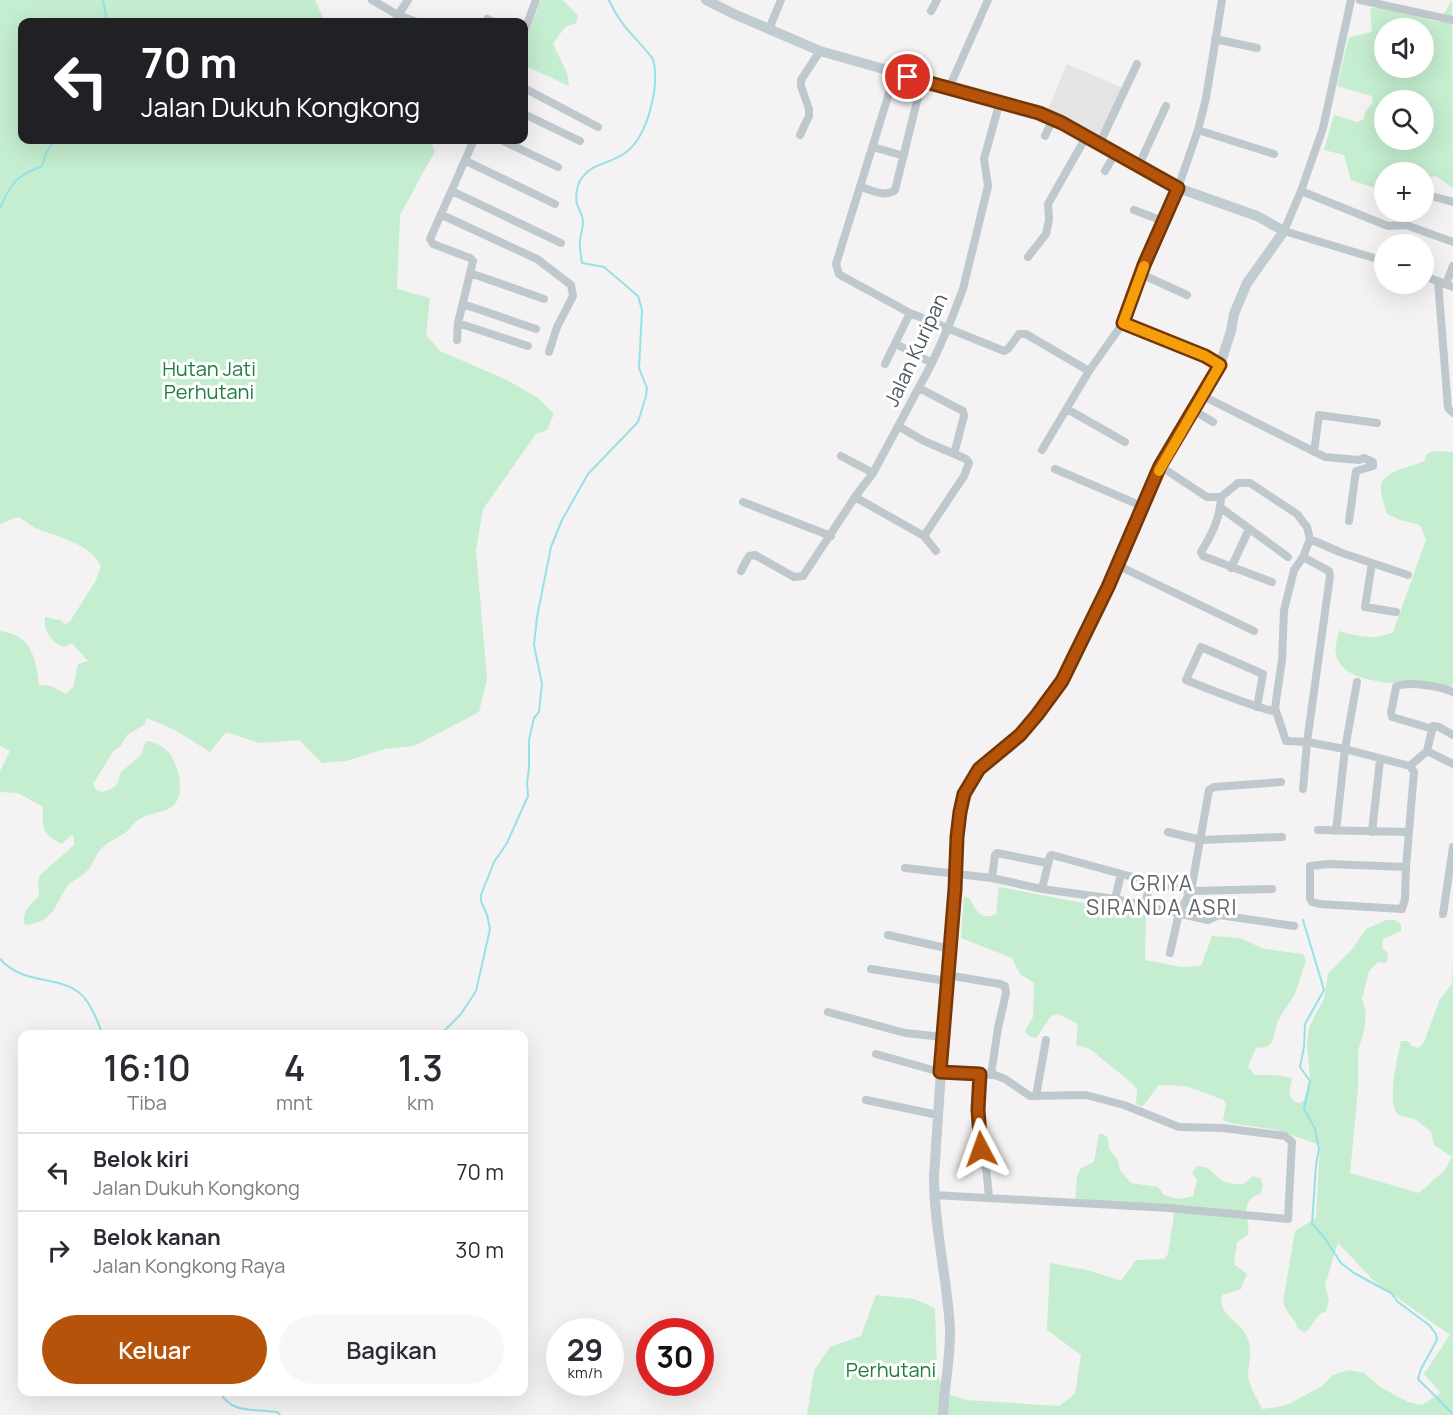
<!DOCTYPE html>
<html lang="id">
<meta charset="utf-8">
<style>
:root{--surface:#fff;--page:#f7f7f7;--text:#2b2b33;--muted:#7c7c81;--line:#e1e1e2;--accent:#b45309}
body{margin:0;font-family:Manrope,sans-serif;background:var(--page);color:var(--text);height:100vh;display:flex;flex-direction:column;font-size:22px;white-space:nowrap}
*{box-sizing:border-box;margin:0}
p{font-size:20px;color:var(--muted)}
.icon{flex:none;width:33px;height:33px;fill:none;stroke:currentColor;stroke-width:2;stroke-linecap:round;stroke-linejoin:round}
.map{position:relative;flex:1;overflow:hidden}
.side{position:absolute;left:18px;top:1030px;width:510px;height:366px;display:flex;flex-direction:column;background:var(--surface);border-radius:12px;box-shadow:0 6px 24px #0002}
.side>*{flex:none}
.top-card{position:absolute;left:18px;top:18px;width:510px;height:126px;border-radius:12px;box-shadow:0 6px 24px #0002;background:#202124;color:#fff;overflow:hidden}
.controls{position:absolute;left:1374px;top:18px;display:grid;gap:12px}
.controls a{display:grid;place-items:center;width:60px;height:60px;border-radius:50%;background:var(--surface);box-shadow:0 6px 24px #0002;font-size:30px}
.speed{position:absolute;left:546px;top:1318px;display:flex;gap:12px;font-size:30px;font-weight:700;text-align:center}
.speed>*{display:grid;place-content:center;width:78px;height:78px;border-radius:50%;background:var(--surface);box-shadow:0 6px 24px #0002;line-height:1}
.speed small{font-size:15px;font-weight:400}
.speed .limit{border:9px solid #d22;background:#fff;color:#111}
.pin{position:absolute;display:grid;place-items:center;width:51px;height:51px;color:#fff;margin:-26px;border:3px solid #fff;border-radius:50%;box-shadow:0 2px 6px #0007}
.me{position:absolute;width:66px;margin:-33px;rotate:356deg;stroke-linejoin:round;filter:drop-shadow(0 0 4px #0008)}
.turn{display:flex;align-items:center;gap:21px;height:126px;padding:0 24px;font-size:27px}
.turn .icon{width:78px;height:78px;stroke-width:2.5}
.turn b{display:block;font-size:42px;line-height:51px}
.eta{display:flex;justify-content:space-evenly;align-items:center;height:102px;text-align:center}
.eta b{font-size:36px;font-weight:600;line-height:42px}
.button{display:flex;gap:12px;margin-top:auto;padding:12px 24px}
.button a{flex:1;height:69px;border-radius:36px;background:var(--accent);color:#fff;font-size:24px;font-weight:600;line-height:69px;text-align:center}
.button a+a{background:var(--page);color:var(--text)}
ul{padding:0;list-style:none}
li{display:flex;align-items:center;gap:18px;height:78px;padding:0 24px;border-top:2px solid var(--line)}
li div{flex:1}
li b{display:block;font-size:22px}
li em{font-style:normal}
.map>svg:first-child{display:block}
.education{fill:#e5e3e4}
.green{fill:#c5edcf;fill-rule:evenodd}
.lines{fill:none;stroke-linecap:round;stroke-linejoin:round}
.stream{stroke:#96e1e6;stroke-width:2}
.street{stroke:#bfc8cd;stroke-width:8}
.secondary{stroke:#c0cbd2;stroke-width:10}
.route-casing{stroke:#753606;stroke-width:15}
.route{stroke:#b45309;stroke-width:10}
.slow{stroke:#f59e0b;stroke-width:10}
.labels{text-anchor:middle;stroke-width:6;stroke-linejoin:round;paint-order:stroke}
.street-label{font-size:20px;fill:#4b585e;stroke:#fff}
.park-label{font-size:20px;fill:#1f7c40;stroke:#fff}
.neighbourhood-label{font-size:21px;letter-spacing:1.5px;fill:#5f6366;stroke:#fff}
</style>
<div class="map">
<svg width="1453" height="1415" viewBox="0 0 1453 1415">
<rect width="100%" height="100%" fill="#f4f2f2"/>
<path class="education" d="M1067,64l56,24 -21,50 -56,-24z"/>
<path class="green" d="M0,0h315l10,22h-303v118h408l5,11 -35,64 -3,74 33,9 -4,37 14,16 67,29 31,18 16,16 -7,16 -11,4 -53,75 -7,41 11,129 -8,33 -65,34 -29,3 -39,12 -24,2 -23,-23 -40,3 -33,-11 -16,20 -35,-22 -28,-12 -3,7 -17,10 -7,12 -6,3 -21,34 3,6 7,2c11,-3 16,-7 17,-19l21,-18 5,-14c9,0 22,8 26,16 8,13 14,42 -2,51 -9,5 -21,5 -30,11 -6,3 -9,9 -14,13 -8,6 -19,10 -26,18 -5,6 -7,15 -12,20 -6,7 -15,9 -21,17 -14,21 -13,35 -42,38 -4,-13 5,-20 14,-29l-1,-14 2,-7 34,-30v-8l-3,-2 -9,9c-20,-10 -20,-17 -19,-37l-25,-14 -18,-1v-21l10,-20 -10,-5v-115c31,4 36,26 39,54l12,1 15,8 7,-7 5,-23 10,-3 -16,-18 -8,4c-13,-4 -21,-17 -19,-30l15,3 5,4 4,-1 26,-41 6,-15c-7,-22 -44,-30 -63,-38 -8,-3 -13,-9 -20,-12l-18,7z
M541,0h22l15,16 -2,7 -11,4 -12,17 14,29 2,13 -45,-21v-22z
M1452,0l1,188 -17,-12 -12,3v-7h-40v19l-33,-11 -7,-25 -20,-5 10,-35 23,7 6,-2 3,-9 7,-9 -1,-6 -35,-10 12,-49 23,-5 -2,-23 7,-2 62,15zM1384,28h40v40h-40zM1384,100h40v40h-40z
M1433,451l20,1v235l-9,-2c-27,-2 -102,4 -108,-31 -2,-6 2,-17 3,-23 18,5 37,10 54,1l33,-92 -6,-15 -20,-5 -13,-6c-2,-7 -5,-15 -6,-23 -3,-21 30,-23 43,-30l3,-7z
M999,887l147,28 -1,45 36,7 20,-1 11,-30 28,2 24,11 39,5 3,7 -11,33 -17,26 -6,22 -5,5 -11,1 -8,19 7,8h21l16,3 -3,16 4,7 7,2 4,-3 6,-22 -3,-33 2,-18 15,-28 4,-25 26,-27 12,-18 20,-9h8l7,4v7l-18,8 -1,9 6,5 -1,8 -2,2 -7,-1 -9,9 -7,28 4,13 -2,18 -6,21v38l-8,84 69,20 26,-23 7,-13 -18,-12 -3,-14c-7,-4 -13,-11 -20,-13 -4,-1 -10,-1 -13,-4 -12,-9 0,-59 3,-73h7l4,5 7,2 5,-6 16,-43 12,-15 1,-26v457h-646l7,-44 16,-24 31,-11 15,-41 38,4 21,9 2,64 7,21 22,7 93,6 16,-12 6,-39 -34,-25 3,-67 41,8 30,10 15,-21 28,-1 4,-5 7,-46 -100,-6 2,-26 4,-8 13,-6 5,-28h4l5,4 1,11 9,11 2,10 11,13 27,4 6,8 15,4 14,-3 4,-16 -5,-7 5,-7c18,2 14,8 26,15 6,3 14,3 20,3l10,-8 8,3 2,7 -2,7c-2,2 -6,2 -8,4 -13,10 -2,28 -5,38l-11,7 -3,22 13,10 -6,15 -19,6c-5,20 18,25 25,42 6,13 2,24 1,37 0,11 10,26 14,35l16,-2 13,-4 31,-17 11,-11 16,-5 15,3 18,15 26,14 14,3 19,-12 -17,-19 26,-39 -76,-54 -36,-38 -13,42 4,15 -3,11c-14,6 -11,14 -21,21l-7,-3c-3,-11 -12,-16 -15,-27l12,-71 21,-13 4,-73 -43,-15 -48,-7 -6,-3 3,-16 -2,-4 -38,-14 -27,-1 -17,22 -6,-3 1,-14 -4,-6 -43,-35 -14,-4 2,-21 -20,-10 -7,2 -15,22 -7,-2 -4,-5 8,-14 1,-34 -14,-9 -8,-16 -51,-20 3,-42 6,3c6,12 11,22 26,15z"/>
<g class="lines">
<path class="stream" d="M103,0l4,22
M0,208c11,-25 16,-32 42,-42l4,-13 9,-13
M1303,920l21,70 -19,34 -1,23 -4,20 10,14 -6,28 11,20 4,20 -3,16 -4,59 12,13 17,26 13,10 37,20 7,9 31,23 7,9 1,6 -16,29 -3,10 35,35
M0,959c24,26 53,16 77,32 13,9 20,29 26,44
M440,1035l21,-21 15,-23 14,-62 -3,-14 -6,-14v-6l13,-33 13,-19 21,-47 -1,-13 2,-15v-28l5,-22 5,-6 3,-28 -8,-39 3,-28 14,-70 11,-27 26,-46 50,-52 8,-26 1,-8 -8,-20 3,-58 -4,-14 -34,-29 -22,-4c-1,-8 -3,-16 -2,-23 1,-6 3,-12 3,-18 0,-7 -4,-11 -6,-18 -2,-6 0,-21 5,-26 10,-15 30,-15 43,-25 23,-16 35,-68 28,-94 -16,-21 -33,-33 -44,-59
M220,1392c12,23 34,16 57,20l3,3"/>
<path class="street" d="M372,0l26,15 -3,7
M408,0l-10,15 19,7
M1351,0l-28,128 -22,63 -17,40 100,30
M1360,0l93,20
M931,11l6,-11
M487,19l7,3
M769,29l12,-29
M524,32l12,-32
M1215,39l42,9
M524,88l74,39
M949,88l39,-88
M524,114l56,27
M1198,130l76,24
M800,135l9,-19v-7l-8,-23v-6l19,-29
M1045,136l8,-17
M501,140l57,27
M1099,145l38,-81
M873,147l31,9
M466,161l89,43
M1138,167l28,-61
M1105,171l10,-17
M861,187c11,3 25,11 34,3l27,-109
M452,191l109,52
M1301,191l87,35 18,-1 47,17
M1424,194l29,8
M1134,210l29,11
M442,215l95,44 34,26 2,11 -16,31 -8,25
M1028,257l18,-23 3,-14 -1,-16 38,-67
M470,273l74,26
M1141,274l46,21
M1424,276l29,11
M1438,281l10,127 5,5
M1446,284l7,-18
M463,304l73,25
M910,313l94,38 4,-2 11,-15h7l63,37
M458,323l70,23
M1123,323l82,33 15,9
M457,340l1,-17 15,-62 -3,-3 -37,-14 -3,-5 44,-99
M896,344l36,19
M885,364l25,-51 -68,-37 -3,-2 -3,-10 59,-190
M919,388l44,23 1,5 -10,38
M1203,396l122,61 34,3 5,-2 9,4v4l-17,5 -7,50
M1067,409l58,33
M1193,410l20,12
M898,426l26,15 42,18 3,4 -5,13 -40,60
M1042,450l47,-79 34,-48 21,-58 34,-77 20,-58 8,-32 16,-98
M1314,452l5,-37 58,8
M841,456l32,17
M1160,466l47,31h14l17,-14h12l47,31 10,13 3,12 -7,18 -9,13 -10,40 -2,50 -7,48 11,33 21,1 38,7 65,17 4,6 -8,95 -77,-3 -19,2v32l2,4 7,2 83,5 3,-10 1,-32
M1055,469l89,38
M855,497l69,39 12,15
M1221,497c-1,22 -9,37 -20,55l2,4 69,26
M743,502l88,34
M1221,508l67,49
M1310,539l32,14 66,22
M1372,563l-7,44 31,5
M1117,565l137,66
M1231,568l18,-39
M741,571l8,-15 6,-1 39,22 9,-1 52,-79 18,-24 59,-110 16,-35 15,-39 25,-103 -4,-27 16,-58
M1257,707l6,-33 -62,-27 -15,33c30,12 59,24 90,32
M1433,729l-41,-12 -1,-4 5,-26c10,-7 46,0 57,5
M1427,751l6,-25 6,1 14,8
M1410,766l17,-15 26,13
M1303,789l4,-47 23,-166 -1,-5 -26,-14
M1318,830l91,2
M1336,831l9,-82 12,-67
M1168,832l33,8 81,-3
M1372,832l8,-72
M905,868l87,10 50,11 73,10 93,21 11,-5 75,11
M992,878l3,-23 2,-2 50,10
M1042,889l8,-33 2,-1 99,27 40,9 81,-2
M1115,899l6,-25
M1144,906l7,-24
M1443,914l10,-67
M888,935l62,14
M1170,953l9,-40 12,-22 18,-101 5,-3 67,-5
M871,969l76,12
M947,975l53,9 5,2 1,7 -8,35 -7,47
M828,1012l77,21 38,4
M876,1054l64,18 55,3 10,4 25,17 56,-1 38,10 55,22 44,1 62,8 7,6 -4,77 -119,-11 -235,-13
M979,1074l1,71 5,12 4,40
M1036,1096l10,-56
M866,1100l72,15"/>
<path class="secondary" d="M706,0l28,14 86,37 219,62 23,10 116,65 79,28 27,15 -37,52 -13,31 -3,17 -11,34 -60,101 -52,121 -46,94 -25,34 -17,20 -41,34 -14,25 -5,18 -3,25 -2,52 -8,92 -13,195c0,51 13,101 16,152 1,29 -6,58 -7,87"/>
</g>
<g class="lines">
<defs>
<path id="route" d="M908,77l131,36 23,10 116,65 -34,77 -21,58 82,33 15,9 -60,101 -52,121 -46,94 -25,34 -17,20 -41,34 -15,25 -4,18 -3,25 -2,52 -15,183 40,2 -2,36 3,39"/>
</defs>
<use href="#route" class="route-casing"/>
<use href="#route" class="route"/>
<path class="slow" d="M1144,266l-21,57 82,33 15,9 -61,106"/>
</g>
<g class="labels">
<g class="street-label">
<text transform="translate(916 350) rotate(-65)" y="7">Jalan Kuripan</text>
</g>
<g class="park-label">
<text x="209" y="376">Hutan Jati<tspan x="209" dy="23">Perhutani</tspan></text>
<text x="891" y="1377">Perhutani</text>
</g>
<g class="neighbourhood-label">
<text x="1162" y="891">GRIYA<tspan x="1162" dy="24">SIRANDA ASRI</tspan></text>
</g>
</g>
</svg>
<div class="controls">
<a><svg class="icon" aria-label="sound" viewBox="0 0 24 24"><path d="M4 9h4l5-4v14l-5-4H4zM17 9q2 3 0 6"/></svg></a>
<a><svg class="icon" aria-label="search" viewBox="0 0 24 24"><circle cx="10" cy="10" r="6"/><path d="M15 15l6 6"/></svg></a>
<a>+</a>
<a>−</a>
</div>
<div class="speed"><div>29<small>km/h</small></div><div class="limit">30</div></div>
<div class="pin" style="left:908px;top:77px;background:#d93025"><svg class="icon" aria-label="arrive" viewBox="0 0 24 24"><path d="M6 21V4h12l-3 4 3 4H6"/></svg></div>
<svg class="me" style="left:981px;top:1149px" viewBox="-20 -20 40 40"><path d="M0-17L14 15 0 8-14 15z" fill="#b45309" stroke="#fff" stroke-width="4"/></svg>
<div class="top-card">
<div class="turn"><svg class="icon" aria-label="left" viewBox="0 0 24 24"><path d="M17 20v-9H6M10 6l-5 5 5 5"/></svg><div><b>70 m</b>Jalan Dukuh Kongkong</div></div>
</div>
<section class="side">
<div class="eta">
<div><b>16:10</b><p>Tiba</p></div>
<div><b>4</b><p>mnt</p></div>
<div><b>1.3</b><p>km</p></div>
</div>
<ul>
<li><svg class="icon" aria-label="left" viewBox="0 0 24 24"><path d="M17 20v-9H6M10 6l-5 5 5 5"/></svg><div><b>Belok kiri</b><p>Jalan Dukuh Kongkong</p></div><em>70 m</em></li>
<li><svg class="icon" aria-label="right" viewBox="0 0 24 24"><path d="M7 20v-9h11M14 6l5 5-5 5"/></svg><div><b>Belok kanan</b><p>Jalan Kongkong Raya</p></div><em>30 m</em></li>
</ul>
<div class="button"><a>Keluar</a><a>Bagikan</a></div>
</section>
</div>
